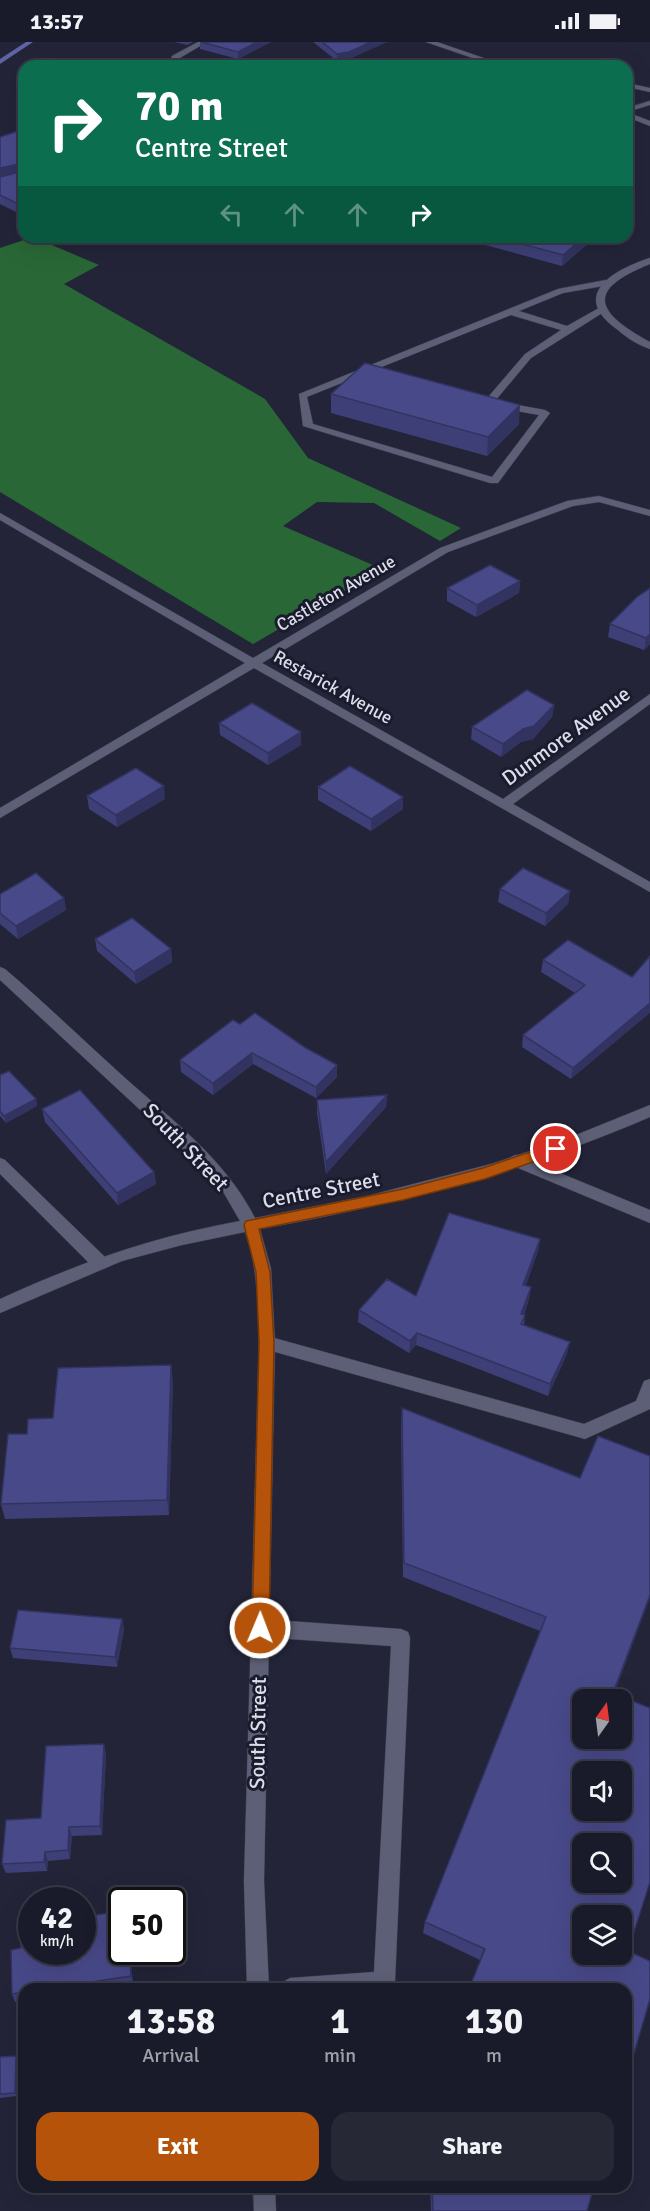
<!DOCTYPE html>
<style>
:root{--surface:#1a1b2a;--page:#272836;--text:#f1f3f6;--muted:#9fa1a8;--line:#383947;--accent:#b45309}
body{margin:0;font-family:Signika,sans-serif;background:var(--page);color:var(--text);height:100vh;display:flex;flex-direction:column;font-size:22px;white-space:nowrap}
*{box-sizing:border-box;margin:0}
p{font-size:20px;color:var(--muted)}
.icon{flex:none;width:33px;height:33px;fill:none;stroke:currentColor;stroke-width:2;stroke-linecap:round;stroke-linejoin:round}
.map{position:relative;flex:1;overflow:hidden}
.panel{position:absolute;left:18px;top:1941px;width:614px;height:210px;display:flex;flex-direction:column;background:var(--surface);border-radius:18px;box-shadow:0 6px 24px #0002,0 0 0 2px var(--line)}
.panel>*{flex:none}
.top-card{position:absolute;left:18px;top:18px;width:615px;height:183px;border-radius:18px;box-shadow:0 6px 24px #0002,0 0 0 2px var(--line);background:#0b6e4f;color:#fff;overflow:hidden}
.needle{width:39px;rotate:14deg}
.buttons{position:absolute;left:572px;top:1647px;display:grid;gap:12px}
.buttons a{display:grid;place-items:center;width:60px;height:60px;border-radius:12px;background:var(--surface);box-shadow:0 6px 24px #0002,0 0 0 2px var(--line);font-size:30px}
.speed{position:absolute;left:18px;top:1845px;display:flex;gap:12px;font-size:30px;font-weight:700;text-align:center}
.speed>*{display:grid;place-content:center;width:78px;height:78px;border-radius:50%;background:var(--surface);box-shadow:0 6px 24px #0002,0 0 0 2px var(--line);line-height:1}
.speed small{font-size:15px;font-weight:400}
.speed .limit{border:3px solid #111;border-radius:9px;background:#fff;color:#111}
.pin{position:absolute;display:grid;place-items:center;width:51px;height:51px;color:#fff;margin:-26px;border:3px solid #fff;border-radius:50%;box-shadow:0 2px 6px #0007}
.me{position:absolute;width:66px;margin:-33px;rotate:1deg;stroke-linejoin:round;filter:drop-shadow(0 0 4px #0008)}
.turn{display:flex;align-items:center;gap:21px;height:126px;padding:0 18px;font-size:27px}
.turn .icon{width:78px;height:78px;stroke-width:2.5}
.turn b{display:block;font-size:42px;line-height:51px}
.lanes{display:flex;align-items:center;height:57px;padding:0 18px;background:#0003;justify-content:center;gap:30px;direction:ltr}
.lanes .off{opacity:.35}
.eta{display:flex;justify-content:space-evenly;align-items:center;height:102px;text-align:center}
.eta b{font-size:36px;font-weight:800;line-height:42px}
.action{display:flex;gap:12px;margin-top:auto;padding:12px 18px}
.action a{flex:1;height:69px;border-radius:18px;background:var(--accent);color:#fff;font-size:24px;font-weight:800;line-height:69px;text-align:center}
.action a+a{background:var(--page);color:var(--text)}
.status{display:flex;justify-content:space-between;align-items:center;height:42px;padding:0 30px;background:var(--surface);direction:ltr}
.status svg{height:16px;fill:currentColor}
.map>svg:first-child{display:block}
.forest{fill:#296836}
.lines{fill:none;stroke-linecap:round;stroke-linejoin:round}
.stream{fill:#5f62a4;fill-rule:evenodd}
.service-casing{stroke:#3e3f50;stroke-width:1}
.minor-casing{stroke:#3e3f50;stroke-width:1}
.secondary-casing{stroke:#3e3f50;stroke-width:1}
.service{fill:#5d5f76;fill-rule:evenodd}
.minor{fill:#5d5f76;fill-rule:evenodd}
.secondary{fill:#5d5f76;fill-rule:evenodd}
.wall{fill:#3e3f76}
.shaded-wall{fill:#323360}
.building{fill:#484989;stroke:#323360;stroke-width:1.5;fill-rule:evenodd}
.route{fill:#b45309;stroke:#753606;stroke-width:1.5}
.labels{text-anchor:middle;stroke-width:6;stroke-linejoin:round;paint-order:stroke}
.far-street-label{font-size:18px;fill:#dbddea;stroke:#1a1b2d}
.street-label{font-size:21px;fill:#dbddea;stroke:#1a1b2d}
</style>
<div class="status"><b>13:57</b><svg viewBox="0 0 49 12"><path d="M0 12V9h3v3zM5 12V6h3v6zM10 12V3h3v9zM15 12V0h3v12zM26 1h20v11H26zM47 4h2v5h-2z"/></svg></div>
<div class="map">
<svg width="650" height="2169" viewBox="0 0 650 2169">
<rect width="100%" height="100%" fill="#232438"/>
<path class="forest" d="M33,195l66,28 -35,19 201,115 43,59 153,70 -21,13 -66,-38 -57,-1 -34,24 99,43 -129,75 -253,-152v-244z"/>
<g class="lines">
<path class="stream" d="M26,0h7l-33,22v-5z"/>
<defs>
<path id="service" d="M627,41l23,5v4l-23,-5z
M650,59v4l-23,7v-4z
M606,238l3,1v4l-46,8 -44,18 48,15 32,-18 8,2 -76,48 -36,43 50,9 5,3 -52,70h-8l-187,-57 -4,-32 259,-105zM511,273l50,15 -36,24 -42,49 5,3 51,9 -47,62 -179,-53 -6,-27z
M516,1113l134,55v13l-139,-58 -3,-4 3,-4z
M0,1116l5,2 101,98 2,5 -2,5 -6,1 -6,-1 -94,-94z
M267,1294l317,88 52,-23 8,-20 6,-2v30l-65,30 -324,-91 -2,-5 2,-5z
M260,1577l141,10 7,3 2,6 -15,344 -3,7h-113l4,-7 7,-4 84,-6 17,-326 -131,-9 -7,-3 -2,-6 2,-6z"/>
<path id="minor" d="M198,0h9l-29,17 -2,7h-8l4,-10z
M650,216v6c-65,26 -55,48 0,78v7c-12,-4 -23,-11 -32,-19 -49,-34 -6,-60 32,-72z
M599,454l51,14v6l-51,-14 -26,4 -125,46 -186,111 241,136 147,-105v10l-137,100 137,78v10l-396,-224 -254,150v-10l245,-145 -245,-143v-7l253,145 187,-110 127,-47z"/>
<path id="secondary" d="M426,0h11l70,24h-11z
M627,70l23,9v5l-23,-9z
M0,925l5,2c41,35 79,72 119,108 48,43 101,82 131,141l112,-22 124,-32 75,-25 84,-34v12c-125,54 -256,88 -390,112l11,40 4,74 -11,538 5,108h-22l-3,-108 15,-538c-1,-37 -1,-75 -14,-111l-63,13 -60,16 -122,52v-14c81,-37 152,-62 240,-78l-19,-33 -17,-19 -204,-189z
M253,2145h22l1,24h-22z"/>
</defs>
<use href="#service" class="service-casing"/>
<use href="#minor" class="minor-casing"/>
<use href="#secondary" class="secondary-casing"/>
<use href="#service" class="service"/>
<use href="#minor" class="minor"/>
<use href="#secondary" class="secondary"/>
</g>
<path class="wall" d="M174,0h19l-6,3z
M200,0h71l-33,17 -38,-10z
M313,0h74l-38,17 -12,2z
M24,87v87l-24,-12v-67z
M467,195h123v5l-28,24 -95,-26z
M331,352l188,30 -32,32 -156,-43z
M520,539l-1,12 -43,24 -29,-16v-13z
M650,546v56l-6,6 -36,-13 2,-13z
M554,663l-2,12 -19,22 -12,3 -20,15 -30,-18 1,-12z
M219,681l82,22 -33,20 -48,-30z
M318,745l85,22 -32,22 -53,-31z
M87,754l78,3 -48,28 -28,-18z
M500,847l70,2 -2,13 -23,22 -47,-24z
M0,852l64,4 2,12 -48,29 -18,-15z
M95,897l76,10 1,13 -36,22 -39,-33z
M543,918l89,17 -61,102 -49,-32 1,-12 52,-42 -34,-21z
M240,982l66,24 31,17v12l-21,21 -63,-34 -40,31 -32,-23 -1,-12z
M0,1033l36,24 1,7 -31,17 -6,-7z
M387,1053l-1,12 -60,67 -9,-61v-13z
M42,1067l112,63 2,12 -38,21 -73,-83z
M540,1197l-2,12 -12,34 5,2 -2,12 -5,16h1l-1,10 43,29 -19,42 -132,-51 -7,8 -51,-31 1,-12 57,-14z
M173,1339l-4,134 -164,4 -4,-15 26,-70 26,-16z
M402,1366l178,70 70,-22 -170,504 -57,-27 2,-11 115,-291 -137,-54 -2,-153z
M122,1577l2,11 -7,37 -104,-9 -3,-10z
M106,1712l-4,81 -30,1 -2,23 -22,2 -1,10 -41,2 -4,-9 39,-46z
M122,1869v41h8l3,32 -33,5h-76v11l-9,2 -3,-8 -1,-44 10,-2 -1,-22 12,-2v28h50v-35z
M16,2014l2,4 -1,36 -17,2v-41z
M430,2145h164l-7,24h-156z"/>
<path class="shaded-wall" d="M257,0h14l-33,17v-7z
M371,0h16l-38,17 -12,2v-7z
M24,121v10l-24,5v-10z
M584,195h6v5l-28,24 1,-11z
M520,363l-1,19 -32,32 1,-19z
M520,539l-1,12 -43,24 1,-12z
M650,592v10l-6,6 2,-12z
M554,663l-2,12 -19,22 -12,3 -20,15 2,-13z
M301,690v13l-33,20v-12z
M164,744l1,13 -48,28 -1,-12z
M403,755v12l-32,22v-12z
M570,849l-2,13 -23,22 1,-13z
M64,856l2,12 -48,29 -2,-13z
M171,907l1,13 -36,22 -2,-12z
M650,961v10l-79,66 2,-11z
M252,1011l1,11 -40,31v-12z
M337,1023v12l-21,21v-11z
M387,1053l-1,12 -60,67v-12z
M36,1057l1,7 -31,17 -2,-7z
M154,1130l2,12 -38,21 -1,-12z
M540,1197l-2,12 -16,46 1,-12z
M531,1245l-2,12 -9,26 1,-11z
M417,1291l-1,12 -7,8 1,-12z
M570,1300l-3,12 -19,42 2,-12z
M171,1323l2,16 -4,134 -2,-15z
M650,1553v3l-38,102 1,-7z
M122,1577l2,11 -7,37 -2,-10z
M104,1702l2,10 -4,81 -2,-9z
M69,1785l3,9 -2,23 -2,-9z
M45,1810l3,9 -1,10 -3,-9z
M129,1910h1l3,32 -2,-8z
M16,2014l2,4 -1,36 -2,-3z"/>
<path class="building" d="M201,0h56l-19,10z
M322,0h49l-22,10 -12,2z
M24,87v34l-24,5v-31z
M24,128v37l-24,-12v-18l23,-6z
M496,195h88l-21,18z
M365,321l155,42 -32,32 -157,-43z
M490,523l30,16 -43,24 -30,-17z
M650,546v46l-4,4 -36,-14 27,-27z
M527,648l27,15 -20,21 -11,3 -20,15 -31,-17z
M252,661l49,29 -33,21 -49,-30z
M350,724l53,31 -32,22 -53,-32z
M136,726l28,18 -48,29 -29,-19z
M523,826l47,23 -24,22 -46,-24z
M36,831l28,25 -48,28 -16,-13v-19z
M132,876l39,31 -37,23 -39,-33z
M568,898l64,37 18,-21v47l-77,65 -50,-33 62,-50 -42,-25z
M255,971l51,35 31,17 -21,22 -64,-34 -39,30 -33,-23 53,-40 7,4z
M9,1029l27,28 -32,17 -4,-5v-36z
M80,1048l74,82 -37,21 -75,-84z
M387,1053l-61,67 -9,-62z
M449,1171l91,26 -17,46 8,2 -10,27 4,1 -4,9 49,18 -20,42 -133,-51 -7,8 -51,-31 28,-31 29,17z
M171,1323l-4,135 -166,4 7,-70h19l1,-15 25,-1 5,-50z
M402,1366l178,70 18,-42 52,20v139l-37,98 37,15v174l-22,69 22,10v38l-24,82v-92h-157l16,-40 -60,-27 121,-305 -142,-54zM582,1658h39v38h-39zM582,1730h39v38h-39zM582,1802h39v38h-39zM582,1874h39v38h-39z
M18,1568l104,9 -7,38 -105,-9z
M104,1702l-4,82 -31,1 -1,23 -23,2 -1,10 -42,2 4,-44 35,-2 5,-72z
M122,1869v41h7l2,24 -86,13h-21v3l-12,2 -1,-44 10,-2 -1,-22 12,-2v28h50v-35z
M16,2014l-1,37 -15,1v-37z
M24,2078v44h-2z
M432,2145h162l-7,24h-154z"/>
<path class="route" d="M556,1101l5,2 2,4 -2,3 -76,27 -82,21 -144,29 11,43 4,71 -5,285 -3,5 -6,3 -6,-3 -2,-5 7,-285 -3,-71 -12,-47 2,-4 157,-32 80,-21z"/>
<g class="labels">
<g class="far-street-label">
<text transform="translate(336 551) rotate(-30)" y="6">Castleton Avenue</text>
<text transform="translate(333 645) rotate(29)" y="6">Restarick Avenue</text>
</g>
<g class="street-label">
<text transform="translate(566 694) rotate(-36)" y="7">Dunmore Avenue</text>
<text transform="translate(186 1105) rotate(46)" y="7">South Street</text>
<text transform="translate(321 1148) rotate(-11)" y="7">Centre Street</text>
<text transform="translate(258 1691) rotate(-89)" y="7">South Street</text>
</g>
</g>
</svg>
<div class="buttons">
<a><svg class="needle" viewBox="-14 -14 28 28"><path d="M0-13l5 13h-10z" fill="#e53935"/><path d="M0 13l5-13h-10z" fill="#9fa1a8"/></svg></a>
<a><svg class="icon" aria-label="sound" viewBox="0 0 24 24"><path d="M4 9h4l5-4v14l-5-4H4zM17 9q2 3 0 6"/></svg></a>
<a><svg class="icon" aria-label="search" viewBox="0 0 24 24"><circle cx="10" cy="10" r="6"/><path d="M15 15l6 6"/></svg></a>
<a><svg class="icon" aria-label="layers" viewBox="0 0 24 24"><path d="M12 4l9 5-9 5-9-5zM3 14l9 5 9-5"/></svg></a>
</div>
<div class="speed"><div>42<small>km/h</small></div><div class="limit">50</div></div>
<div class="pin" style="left:556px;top:1107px;background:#d93025"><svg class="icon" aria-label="arrive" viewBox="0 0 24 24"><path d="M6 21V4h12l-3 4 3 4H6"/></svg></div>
<svg class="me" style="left:260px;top:1586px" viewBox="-20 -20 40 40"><circle r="17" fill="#b45309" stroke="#fff" stroke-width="3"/><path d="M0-11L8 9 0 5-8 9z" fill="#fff"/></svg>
<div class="top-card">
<div class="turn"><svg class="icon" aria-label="right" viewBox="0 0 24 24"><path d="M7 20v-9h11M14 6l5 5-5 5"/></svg><div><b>70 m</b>Centre Street</div></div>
<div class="lanes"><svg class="icon off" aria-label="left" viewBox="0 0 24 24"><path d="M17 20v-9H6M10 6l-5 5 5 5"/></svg><svg class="icon off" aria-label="ahead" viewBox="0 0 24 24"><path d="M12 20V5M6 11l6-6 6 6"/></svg><svg class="icon off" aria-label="ahead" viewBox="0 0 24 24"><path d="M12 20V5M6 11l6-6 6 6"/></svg><svg class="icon" aria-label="right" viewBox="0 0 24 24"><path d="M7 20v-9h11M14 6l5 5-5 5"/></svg></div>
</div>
<section class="panel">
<div class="eta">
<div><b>13:58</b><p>Arrival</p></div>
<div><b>1</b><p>min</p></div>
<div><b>130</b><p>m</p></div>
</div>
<div class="action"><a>Exit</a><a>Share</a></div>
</section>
</div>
